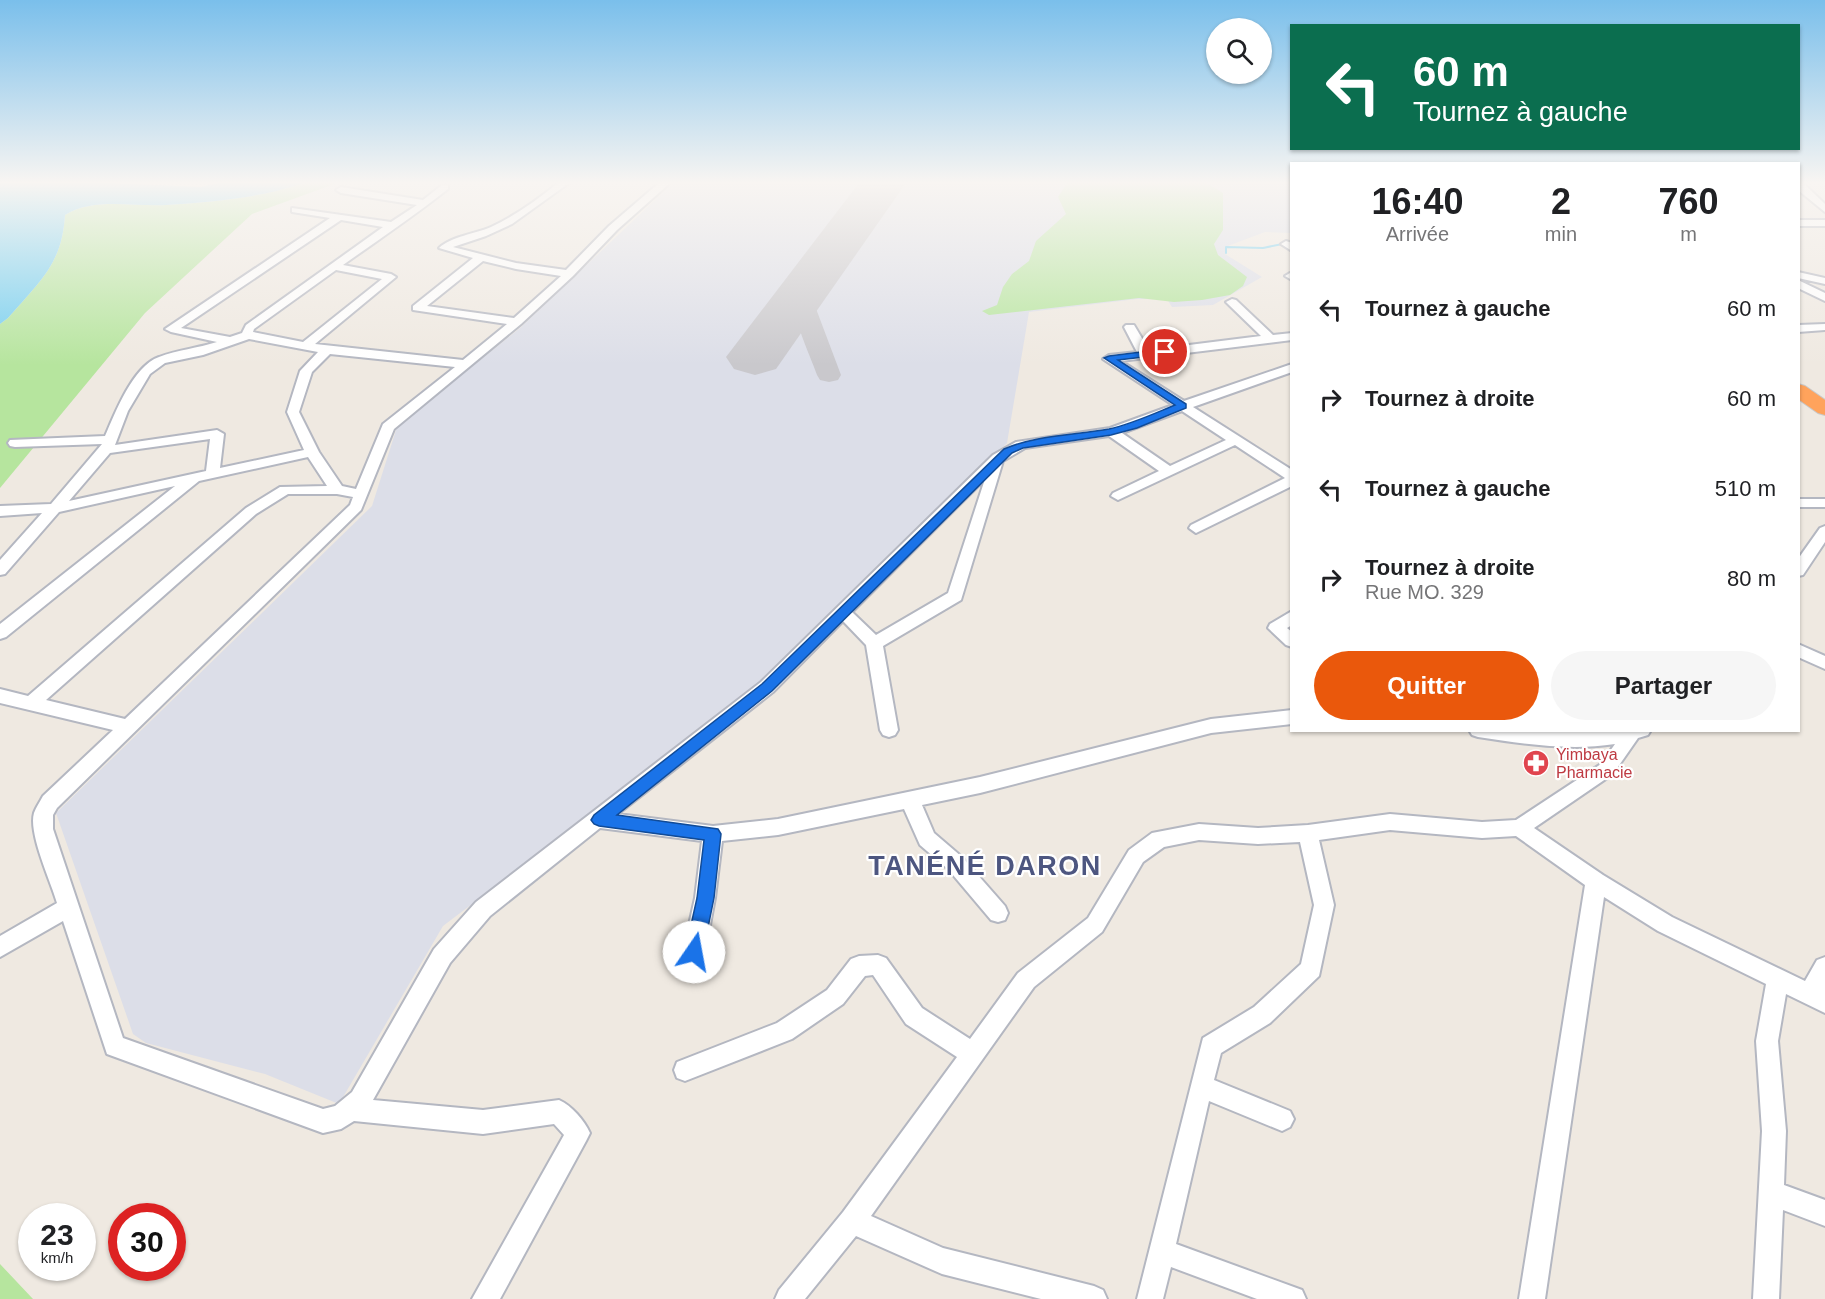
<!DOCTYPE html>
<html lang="fr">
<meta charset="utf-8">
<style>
:root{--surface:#fff;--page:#f6f6f6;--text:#202124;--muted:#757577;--accent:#ea580c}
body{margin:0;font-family:Arial,sans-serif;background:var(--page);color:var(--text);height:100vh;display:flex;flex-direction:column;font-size:22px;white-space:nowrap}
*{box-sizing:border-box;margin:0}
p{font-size:20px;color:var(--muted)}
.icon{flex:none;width:33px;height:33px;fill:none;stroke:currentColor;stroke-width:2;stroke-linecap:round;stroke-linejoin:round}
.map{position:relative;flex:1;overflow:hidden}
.panel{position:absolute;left:1290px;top:162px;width:510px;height:570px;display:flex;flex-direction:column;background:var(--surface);border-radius:0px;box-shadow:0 2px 4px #0004}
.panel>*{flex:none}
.banner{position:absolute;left:1290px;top:24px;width:510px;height:126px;border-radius:0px;box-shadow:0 2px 4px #0004;background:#0b6e4f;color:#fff;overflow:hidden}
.controls{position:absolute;left:1206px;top:18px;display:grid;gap:12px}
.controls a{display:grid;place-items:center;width:66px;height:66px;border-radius:50%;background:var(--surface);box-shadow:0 2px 4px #0004;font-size:30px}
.speed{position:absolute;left:18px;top:1203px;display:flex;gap:12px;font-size:30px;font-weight:700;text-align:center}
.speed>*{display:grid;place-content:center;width:78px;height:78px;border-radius:50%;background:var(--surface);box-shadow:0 2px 4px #0004;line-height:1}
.speed small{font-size:15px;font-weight:400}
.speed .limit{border:9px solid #d22;background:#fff;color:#111}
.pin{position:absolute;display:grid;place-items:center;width:51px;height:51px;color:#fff;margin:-26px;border:3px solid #fff;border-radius:50%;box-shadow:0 2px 6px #0007}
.me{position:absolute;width:66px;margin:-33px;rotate:12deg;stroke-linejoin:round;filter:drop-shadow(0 0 4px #0008)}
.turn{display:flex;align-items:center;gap:21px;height:126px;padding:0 24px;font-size:27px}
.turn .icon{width:78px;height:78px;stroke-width:2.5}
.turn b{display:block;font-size:42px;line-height:51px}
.eta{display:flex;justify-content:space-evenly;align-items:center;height:102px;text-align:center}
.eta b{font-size:36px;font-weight:800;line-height:42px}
.action{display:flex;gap:12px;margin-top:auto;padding:12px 24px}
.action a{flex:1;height:69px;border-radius:36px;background:var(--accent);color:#fff;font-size:24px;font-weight:800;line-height:69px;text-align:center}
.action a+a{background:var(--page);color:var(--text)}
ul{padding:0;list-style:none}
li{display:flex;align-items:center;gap:18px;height:90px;padding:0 24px}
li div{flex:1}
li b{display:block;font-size:22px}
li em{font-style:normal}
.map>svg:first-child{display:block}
.airport{fill:#dcdee8}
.green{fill:#b6e59e}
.water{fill:#75cff0}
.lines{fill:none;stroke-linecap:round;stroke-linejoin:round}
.stream{stroke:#75cff0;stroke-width:2}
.taxiway{fill:#c9c8cc;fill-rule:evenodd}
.runway{fill:#c9c8cc;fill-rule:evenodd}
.minor-casing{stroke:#b4b7c1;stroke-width:4}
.highway-casing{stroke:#c9c9c9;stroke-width:2}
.minor{fill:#fff;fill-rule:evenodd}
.highway{fill:#ffa35c;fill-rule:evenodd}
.route{fill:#1a73e8;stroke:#114b97;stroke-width:1.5}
.labels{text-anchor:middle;stroke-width:4.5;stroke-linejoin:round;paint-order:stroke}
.health-label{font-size:16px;fill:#be3a42;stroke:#fff;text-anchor:start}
.near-district-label{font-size:27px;font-weight:bold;letter-spacing:1.5px;fill:#4d5680;stroke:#fff}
</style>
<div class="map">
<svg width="1825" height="1299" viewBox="0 0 1825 1299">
<rect width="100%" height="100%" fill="#efe9e1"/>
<path class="airport" d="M673,183h618v50l-26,-1 -40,15v7l37,23 -49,28 -41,2 -5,-8h-30l-108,13 -22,131 -220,222 -344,261 -104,178 -74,-30 -119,-31 -13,-9 -77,-221 316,-307 25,-79 123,-99z"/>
<path class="green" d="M304,183h33l-85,31 -107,99 -145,175v-164l8,-6c31,-36 54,-53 57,-103 29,-18 69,-8 101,-10 46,-3 94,-7 138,-22z
M1067,183h140l16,10v37l-9,14 4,11 29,22 -4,9 -13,9 -28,5 -28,2 -35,-4 -150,17 -7,-4 15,-6 6,-18 9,-13 17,-13 7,-20 30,-27 -8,-17z
M0,1264l33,35h-33z"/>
<path class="water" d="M0,183h111l90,4 17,-4h86c-44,15 -92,19 -138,22 -32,2 -73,-8 -101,10 -3,50 -26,67 -57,103l-8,6z"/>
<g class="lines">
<path class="stream" d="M1226,253v-6l37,1 29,-6"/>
<path class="taxiway" d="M805,282l8,2 3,5 -1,17 26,69 -3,5 -9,2 -9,-2 -3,-5c-7,-21 -33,-72 -20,-91z"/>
<path class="runway" d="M859,183h47l-130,186 -21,6 -21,-6 -8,-12z"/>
<defs>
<path id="minor" d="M558,183h11l-57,41 -26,12 -33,11 63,16 50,7 43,-44 50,-43h11l-53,47 -44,46 -52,48 -127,105 -33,81 -304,298 -4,7v14l70,209 200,71 12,-3 17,-14 82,-143 42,-47 285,-220 232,-227 23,-13 94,-14 63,-23 -70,-46 6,-4 28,-3 -13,-25 2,-2h8l15,25 112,-14 -33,-32 -2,-2 6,-3 4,1 37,35 19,-2v7l-171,21 63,40 108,-37v8l-99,35 99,63v16l-96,47 -7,-5 2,-3 94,-47 -50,-33 -117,55 -7,-4 2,-3 46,-22 -50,-35 -84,12 -22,13 -42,139 -78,46 15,84 -3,5 -6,2 -6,-2 -3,-5 -14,-85 -23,-24 -70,71 -155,122 95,12 65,-7 202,-42 231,-58 81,-9v14l-81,9 -231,60 -58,12 12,28 28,24 43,49 3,7 -3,7 -7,2 -7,-2 -43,-51 -28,-24 -16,-36 -126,26 -56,6 -7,57 -10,54 -4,7 -7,3 -7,-3 -4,-7 12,-54 7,-57 -102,-13 -110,88 -40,47 -77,137 110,10 76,-10c13,6 25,20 31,33l-4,8 -86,158h-28l92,-164 -10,-11 -71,10 -129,-13 -13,8 -18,4 -216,-79 -44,-133 -63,36v-21l57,-33c-6,-21 -29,-70 -23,-90 2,-6 6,-11 9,-17l70,-66 -113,-27v-14l28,7 218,-188 34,-21 47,-1 -19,-29 -109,24 -193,156 -6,2v-15l175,-138 -116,26 -54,62 -5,1v-15l42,-47 -42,3v-10l51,-2 51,-60 -87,3 -5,-1 -2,-3 2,-3 95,-4c10,-23 28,-70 54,-79 18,-7 39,-9 58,-15l-46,-10 -6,-3 165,-111 -38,-6v-4l99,14 26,-17 -76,-12 -5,-3 5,-3 82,13 19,-15h6v4c-34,27 -70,51 -105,76l48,9 5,3 -81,67 148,16 44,-36 -94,-14v-4l60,-48 -34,-10c13,-12 36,-14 52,-21 24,-11 46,-27 67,-44zM341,220l42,7 -137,98 -4,8 -12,4 -49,-9zM483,261l33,8 45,7 -47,42 -87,-12zM336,270l46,9 -79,63 -50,-10 1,-3zM249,339l69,13 -18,19 -13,41 17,38 -84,18 4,-34 -7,-4 -102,15 13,-34 22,-37 15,-11 38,-8zM330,354l125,13 -72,57 -27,65 -14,-3 -23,-34 -20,-40 13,-40zM1182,411l44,29 -56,26 -48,-33zM210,439l-4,32 -137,30 41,-48zM985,479l-37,114 -72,42 -24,-23zM288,494h49l16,3 -3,8 -225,214 -79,-19 210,-186z
M1798,183h5l22,21v8l-27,-22z
M1798,220h27v6h-27z
M1286,241l6,2v8l-11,-7z
M1798,272l27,6v6l-27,-6z
M1290,273h2v7l-7,-4z
M1798,280l27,13v8l-27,-13z
M1825,324v6l-27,2v-7z
M1798,499h27v8h-27z
M1825,526v16l-22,33 -5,1v-17l22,-31z
M1292,611v14l-5,3 5,4v15l-6,-2 -18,-17 2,-4z
M1798,644l27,12v13l-27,-12z
M1469,730h182l-3,5 -10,3 -25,36 -79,54 69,47 69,42 133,64 12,-21 8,-3v56l-39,-19 -8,47 8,90 -2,54 41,15v26l-42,-16 -4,89h-26l9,-168 -6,-90 10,-57 -108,-53 -54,-34 -59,402h-26l66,-414 -69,-49 -34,2 -92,-8 -71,10 15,65 -15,71 -49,47 -49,30 -7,27 76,31 4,8 -4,8 -8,4 -73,-30 -33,143 126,46 4,9h-49l-86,-32 -8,32h-26l66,-261 51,-31 47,-43 13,-59 -14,-63 -42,2 -59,-4 -35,7 -21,15 -41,70 -68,55 -163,229 72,32 151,38 9,4 4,9h-66l-99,-25 -86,-38 -51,63h-30l4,-9 64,-78 114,-155 -51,-33 -33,-49 -8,1 -22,28 -51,35 -107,42 -8,-3 -3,-8 3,-8 100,-39 50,-33 24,-31 8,-3 19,-1 8,3 36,50 48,31 48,-66 70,-55 41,-68 23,-17 47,-9 59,4 50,-3 82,-11 92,8 34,-2 85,-56 14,-20c-45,7 -92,0 -137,-7l-6,-2z"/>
<path id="highway" d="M1798,384l7,2 20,14v15l-7,-2 -20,-14z"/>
</defs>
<use href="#minor" class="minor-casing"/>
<use href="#highway" class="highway-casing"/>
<use href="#minor" class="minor"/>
<use href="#highway" class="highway"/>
</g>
<linearGradient id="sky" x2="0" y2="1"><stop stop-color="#7abfeb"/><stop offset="0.5" stop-color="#f8f5f2"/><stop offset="1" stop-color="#f8f5f2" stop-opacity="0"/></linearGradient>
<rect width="1825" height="365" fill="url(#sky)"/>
<path class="route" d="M1165,349l4,1v4l-51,6 68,44v4l-49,20 -26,7 -88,13 -11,5 -240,238 -155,124 101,14 3,5 -7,64 -11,54 -3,5 -6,3 -6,-3 -3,-5 12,-54 7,-58 -105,-14 -5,-2 -3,-4 3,-5 168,-131 242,-235c32,-14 71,-14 105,-20 23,-5 44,-15 66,-24l-71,-47 5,-2z"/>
<defs>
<symbol id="pharmacy-disc" viewBox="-11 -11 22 22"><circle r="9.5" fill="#e0444e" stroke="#fff"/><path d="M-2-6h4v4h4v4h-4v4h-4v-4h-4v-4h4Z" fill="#fff"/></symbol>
</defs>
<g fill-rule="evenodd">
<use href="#pharmacy-disc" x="1521" y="748" width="30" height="30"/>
</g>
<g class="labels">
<g class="health-label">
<text x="1556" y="760">Yimbaya<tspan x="1556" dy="18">Pharmacie</tspan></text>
</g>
<g class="near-district-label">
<text x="985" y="875">TANÉNÉ DARON</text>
</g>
</g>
</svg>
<div class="controls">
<a><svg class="icon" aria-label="search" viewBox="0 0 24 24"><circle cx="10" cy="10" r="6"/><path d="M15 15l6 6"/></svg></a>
</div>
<div class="speed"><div>23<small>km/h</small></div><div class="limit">30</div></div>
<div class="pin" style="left:1165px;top:352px;background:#d93025"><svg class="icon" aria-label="arrive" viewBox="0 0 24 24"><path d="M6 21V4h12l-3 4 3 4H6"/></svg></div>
<svg class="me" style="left:694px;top:952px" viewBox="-20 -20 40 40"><circle r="19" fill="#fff"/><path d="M0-13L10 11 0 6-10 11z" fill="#1a73e8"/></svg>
<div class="banner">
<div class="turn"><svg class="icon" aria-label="left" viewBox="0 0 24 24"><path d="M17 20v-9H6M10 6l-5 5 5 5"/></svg><div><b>60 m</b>Tournez à gauche</div></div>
</div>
<section class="panel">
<div class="eta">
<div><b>16:40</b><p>Arrivée</p></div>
<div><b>2</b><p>min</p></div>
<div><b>760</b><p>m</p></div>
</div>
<ul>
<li><svg class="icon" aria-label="left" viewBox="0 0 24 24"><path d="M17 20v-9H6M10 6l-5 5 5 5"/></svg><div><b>Tournez à gauche</b></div><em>60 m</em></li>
<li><svg class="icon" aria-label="right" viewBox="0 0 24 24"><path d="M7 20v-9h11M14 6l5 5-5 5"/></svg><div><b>Tournez à droite</b></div><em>60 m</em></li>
<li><svg class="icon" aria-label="left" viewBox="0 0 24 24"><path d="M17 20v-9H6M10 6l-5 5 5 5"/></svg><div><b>Tournez à gauche</b></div><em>510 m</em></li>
<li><svg class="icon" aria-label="right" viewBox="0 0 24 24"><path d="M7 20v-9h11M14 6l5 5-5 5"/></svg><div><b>Tournez à droite</b><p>Rue MO. 329</p></div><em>80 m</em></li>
</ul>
<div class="action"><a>Quitter</a><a>Partager</a></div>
</section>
</div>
